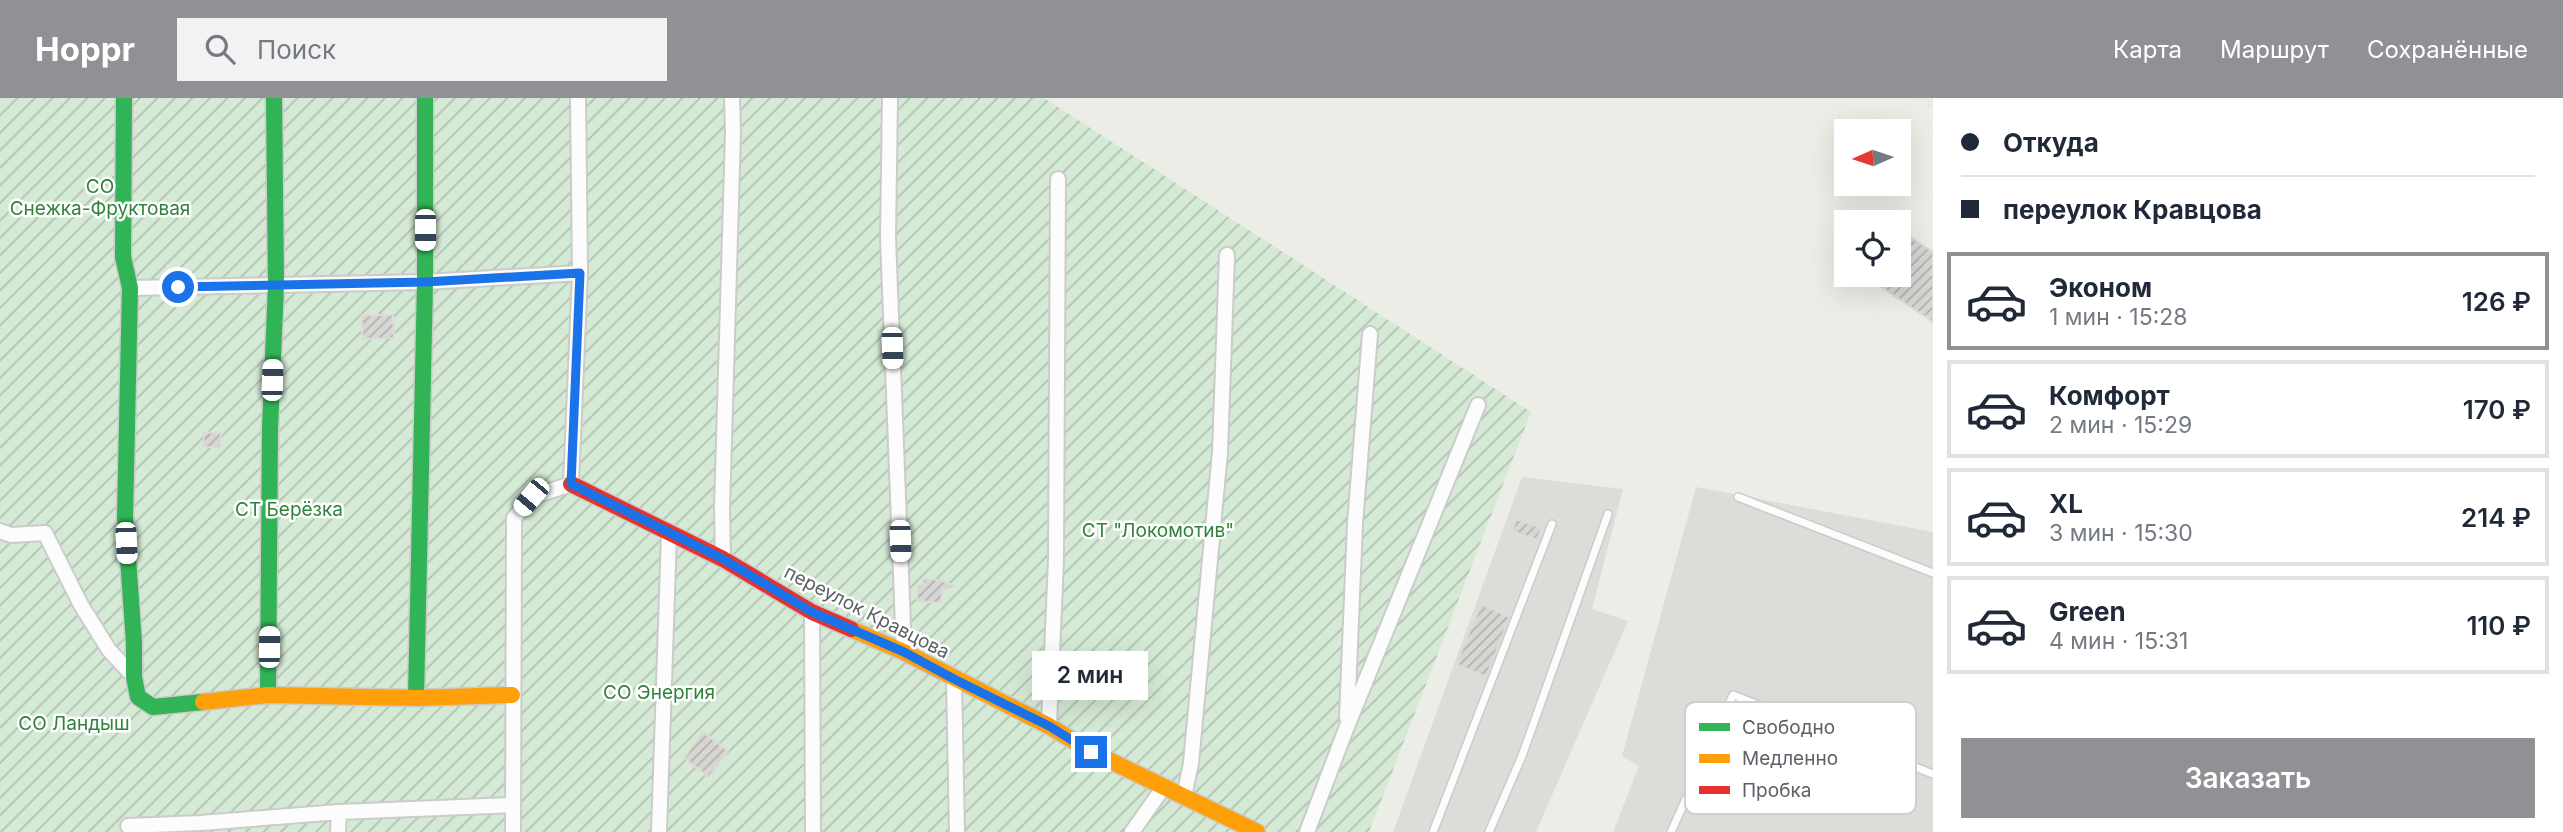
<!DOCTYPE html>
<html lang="ru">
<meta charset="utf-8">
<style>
body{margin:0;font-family:Inter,sans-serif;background:#f2f2f3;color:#1f2937;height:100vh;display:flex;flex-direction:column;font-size:26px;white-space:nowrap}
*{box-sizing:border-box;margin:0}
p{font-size:23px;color:#747a83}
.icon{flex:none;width:38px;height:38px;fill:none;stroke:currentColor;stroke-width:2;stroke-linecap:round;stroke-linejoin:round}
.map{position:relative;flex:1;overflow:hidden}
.side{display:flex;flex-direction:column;background:#fff;width:630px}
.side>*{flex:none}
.banner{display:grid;align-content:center;height:154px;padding:0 28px;background:#fff}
.needle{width:46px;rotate:267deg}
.fabs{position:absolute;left:1834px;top:21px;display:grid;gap:14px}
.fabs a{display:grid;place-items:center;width:77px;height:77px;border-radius:0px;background:#fff;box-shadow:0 7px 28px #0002;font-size:35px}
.end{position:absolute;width:32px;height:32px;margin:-16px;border:9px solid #1a73e8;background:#fff;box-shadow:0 0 0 4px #fff}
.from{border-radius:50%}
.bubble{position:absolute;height:49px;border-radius:0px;background:#fff;box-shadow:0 7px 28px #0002;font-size:23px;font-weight:600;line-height:49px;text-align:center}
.car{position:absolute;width:21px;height:42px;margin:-21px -10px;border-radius:9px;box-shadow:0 0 5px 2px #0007;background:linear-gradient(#fff 24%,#345 0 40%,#fff 0 76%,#345 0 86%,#fff 0)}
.banner b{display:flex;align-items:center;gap:24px;height:66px;font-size:26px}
.banner b+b{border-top:2px solid #e0e1e3}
.banner i{width:18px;height:18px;background:#1f2937}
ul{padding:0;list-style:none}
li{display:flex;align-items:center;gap:21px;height:98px;margin:0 14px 10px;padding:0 14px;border:4px solid #e0e1e3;border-radius:0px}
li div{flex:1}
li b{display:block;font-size:26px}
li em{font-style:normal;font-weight:600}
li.current{border-color:#8f9194}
li>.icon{width:63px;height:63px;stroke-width:1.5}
.cta{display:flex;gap:14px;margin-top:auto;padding:14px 28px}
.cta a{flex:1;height:80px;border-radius:0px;background:#8f9194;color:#fff;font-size:28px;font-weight:600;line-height:80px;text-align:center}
header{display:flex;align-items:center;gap:42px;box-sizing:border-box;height:98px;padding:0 35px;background:#8f9194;color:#fff}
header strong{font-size:33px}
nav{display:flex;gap:38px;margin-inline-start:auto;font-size:24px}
.search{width:490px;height:63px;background:#f2f2f3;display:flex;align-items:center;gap:18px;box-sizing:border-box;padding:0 24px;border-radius:0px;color:#747a83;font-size:26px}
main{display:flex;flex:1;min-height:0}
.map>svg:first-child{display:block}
.industrial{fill:#dddcd8}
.garden{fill:url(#garden-furrows)}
.building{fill:url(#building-hatch);stroke:#dcdcd7;stroke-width:2}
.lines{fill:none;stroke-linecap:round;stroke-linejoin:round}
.lane-casing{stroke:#cacbca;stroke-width:10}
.street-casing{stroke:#cacbca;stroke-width:18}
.fast-casing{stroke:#cacbca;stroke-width:19}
.slow-casing{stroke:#cacbca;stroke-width:19}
.jam-casing{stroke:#cacbca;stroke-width:19}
.lane{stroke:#fcfcfc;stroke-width:7}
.street{stroke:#fcfcfc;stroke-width:14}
.fast{stroke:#30b455;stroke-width:16}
.slow{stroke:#ff9f0a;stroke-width:16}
.jam{stroke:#e5322d;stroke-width:16}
.rail{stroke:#e4e4e3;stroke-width:4.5;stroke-dasharray:2 9;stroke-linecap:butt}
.route{stroke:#1a73e8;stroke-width:9}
.labels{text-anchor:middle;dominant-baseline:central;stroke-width:5;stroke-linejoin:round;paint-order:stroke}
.park-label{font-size:19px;fill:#30823c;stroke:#fff}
.street-label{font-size:19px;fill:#5d6066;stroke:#fff}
.key{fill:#fff;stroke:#cecfd1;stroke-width:2}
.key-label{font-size:19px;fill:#5d6066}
</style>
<header>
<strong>Hoppr</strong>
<div class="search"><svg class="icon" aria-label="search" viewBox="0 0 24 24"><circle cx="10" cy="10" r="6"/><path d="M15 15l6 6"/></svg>Поиск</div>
<nav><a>Карта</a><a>Маршрут</a><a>Сохранённые</a></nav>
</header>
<main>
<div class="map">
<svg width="1933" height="734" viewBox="0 0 1933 734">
<defs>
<pattern id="garden-furrows" width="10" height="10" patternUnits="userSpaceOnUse" patternTransform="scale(1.75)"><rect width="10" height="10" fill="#d5ead5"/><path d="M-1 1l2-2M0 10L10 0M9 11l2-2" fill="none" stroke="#b0c1b1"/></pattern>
<pattern id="building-hatch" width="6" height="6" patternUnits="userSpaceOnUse" patternTransform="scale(1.75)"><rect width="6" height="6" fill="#d7d6d3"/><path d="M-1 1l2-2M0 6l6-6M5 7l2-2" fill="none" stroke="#b2b1af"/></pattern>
</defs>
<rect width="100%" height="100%" fill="#edede8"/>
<!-- industrial -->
<path class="industrial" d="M 1522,379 L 1623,391 L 1592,511 L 1628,523 L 1536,734 L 1393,734 Z
M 1696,389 L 1933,434 L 1933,734 L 1613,734 L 1639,668 L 1622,658 Z"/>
<!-- garden -->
<path class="garden" d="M 0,0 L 1044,0 L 1531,314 L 1369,734 L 0,734 Z"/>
<!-- building -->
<path class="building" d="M 1899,131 L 1933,154 L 1933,224 L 1863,177 L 1899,177 Z
M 362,217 L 393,217 L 394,240 L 362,241 Z
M 204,334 L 221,335 L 220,349 L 203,349 Z
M 1516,421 L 1542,430 L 1537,442 L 1512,433 Z
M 923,481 L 940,482 L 954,488 L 942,493 L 941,505 L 917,503 L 918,487 L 923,487 Z
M 1481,506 L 1510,519 L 1486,579 L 1456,566 Z
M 703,634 L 728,653 L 709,679 L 684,660 Z"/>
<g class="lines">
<!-- lane casing -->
<g class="lane-casing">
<path id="lane" d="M 1738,399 L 1933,475
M 1433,734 L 1552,426
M 1489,734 L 1522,658 L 1608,416
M 1671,734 L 1733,597 L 1933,676"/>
</g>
<!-- street casing -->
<g class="street-casing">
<path id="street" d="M 890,0 L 888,140 L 904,554
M 130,190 L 425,184 L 580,175
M 0,433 L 11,437 L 45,435 L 81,507 L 109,552 L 134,579
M 723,461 L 722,410 L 733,35 L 732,0
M 812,514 L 813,734
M 954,581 L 957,734
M 1347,619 L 1355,426 L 1370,236
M 1049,628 L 1056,461 L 1058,81
M 1184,699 L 1191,665 L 1220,354 L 1227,157
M 128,728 L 201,725 L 339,714 L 513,707
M 338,734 L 339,714
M 513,734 L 514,420 L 532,399 L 571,386 L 580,175 L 578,0
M 659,734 L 669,436
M 1132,734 L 1163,690
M 1307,734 L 1346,631 L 1478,307"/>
</g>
<!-- fast casing -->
<g class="fast-casing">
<path id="fast" d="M 124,0 L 123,159 L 130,190 L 125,418 L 134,545 L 134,579 L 138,599 L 153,609 L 203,604
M 268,597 L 270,330 L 276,187 L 274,0
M 416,600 L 425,184 L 425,0"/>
</g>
<!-- slow casing -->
<g class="slow-casing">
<path id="slow" d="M 851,531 L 904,554 L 1049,628 L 1092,654 L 1257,734
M 203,604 L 268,597 L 416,600 L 512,597"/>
</g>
<!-- jam casing -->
<g class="jam-casing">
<path id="jam" d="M 571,386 L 723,461 L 812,514 L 851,531"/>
</g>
<!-- lane -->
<use href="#lane" class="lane"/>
<!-- street -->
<use href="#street" class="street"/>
<!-- fast -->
<use href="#fast" class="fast"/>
<!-- slow -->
<use href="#slow" class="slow"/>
<!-- jam -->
<use href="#jam" class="jam"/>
<!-- rail -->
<path class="rail" d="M 1920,0 L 1933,12"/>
</g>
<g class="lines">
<!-- route -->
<path class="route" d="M 178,189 L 425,184 L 580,175 L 571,386 L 723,461 L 812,514 L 904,554 L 954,581 L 1049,628 L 1091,654"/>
</g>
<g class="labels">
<!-- park labels -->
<g class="park-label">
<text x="100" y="88">СО<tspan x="100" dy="22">Снежка-Фруктовая</tspan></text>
<text x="289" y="411">СТ Берёзка</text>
<text x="1158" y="432">СТ "Локомотив"</text>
<text x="659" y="594">СО Энергия</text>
<text x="74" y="625">СО Ландыш</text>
</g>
<!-- street labels -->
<g class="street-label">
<text transform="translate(867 514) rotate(27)">переулок Кравцова</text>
</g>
</g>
<!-- legend -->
<rect x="1685" y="604" width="231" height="112" rx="10" class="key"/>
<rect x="1699" y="625" width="31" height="8" fill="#30b455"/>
<rect x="1699" y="656" width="31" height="9" fill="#ff9f0a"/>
<rect x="1699" y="688" width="31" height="8" fill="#e5322d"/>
<g class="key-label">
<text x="1742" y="636">Свободно</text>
<text x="1742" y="667">Медленно</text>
<text x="1742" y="699">Пробка</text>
</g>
</svg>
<div class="fabs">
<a><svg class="needle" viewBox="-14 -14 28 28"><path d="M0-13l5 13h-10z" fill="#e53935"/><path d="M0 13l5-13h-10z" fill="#747a83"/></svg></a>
<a><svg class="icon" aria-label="locate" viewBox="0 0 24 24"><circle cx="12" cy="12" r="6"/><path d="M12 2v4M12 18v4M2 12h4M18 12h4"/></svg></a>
</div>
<i class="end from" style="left:178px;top:189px"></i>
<i class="end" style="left:1091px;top:654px"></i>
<div class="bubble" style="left:1032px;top:553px;width:116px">2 мин</div>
<i class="car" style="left:425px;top:132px;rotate:180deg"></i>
<i class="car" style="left:892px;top:250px;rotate:178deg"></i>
<i class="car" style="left:272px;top:282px;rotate:2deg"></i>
<i class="car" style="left:531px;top:399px;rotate:220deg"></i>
<i class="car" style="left:900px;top:443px;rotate:178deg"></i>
<i class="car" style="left:126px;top:445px;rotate:177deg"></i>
<i class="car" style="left:269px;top:549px;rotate:1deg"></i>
</div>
<section class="side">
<div class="banner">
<b><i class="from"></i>Откуда</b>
<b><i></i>переулок Кравцова</b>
</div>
<ul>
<li class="current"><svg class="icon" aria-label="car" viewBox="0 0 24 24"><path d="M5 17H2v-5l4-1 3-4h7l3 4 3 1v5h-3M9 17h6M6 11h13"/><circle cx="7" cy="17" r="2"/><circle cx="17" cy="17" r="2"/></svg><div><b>Эконом</b><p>1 мин · 15:28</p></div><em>126 ₽</em></li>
<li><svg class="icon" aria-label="car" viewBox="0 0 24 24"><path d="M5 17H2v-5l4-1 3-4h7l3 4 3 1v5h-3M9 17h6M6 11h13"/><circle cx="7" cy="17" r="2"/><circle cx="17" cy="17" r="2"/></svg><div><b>Комфорт</b><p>2 мин · 15:29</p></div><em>170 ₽</em></li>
<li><svg class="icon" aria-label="car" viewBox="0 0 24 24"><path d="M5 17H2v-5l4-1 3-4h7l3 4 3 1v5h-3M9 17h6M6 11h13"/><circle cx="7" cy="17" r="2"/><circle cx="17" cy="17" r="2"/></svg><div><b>XL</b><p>3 мин · 15:30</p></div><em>214 ₽</em></li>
<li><svg class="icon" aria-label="car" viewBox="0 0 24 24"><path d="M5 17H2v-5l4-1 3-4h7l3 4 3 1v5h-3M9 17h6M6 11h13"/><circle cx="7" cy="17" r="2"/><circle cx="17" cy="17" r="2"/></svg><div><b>Green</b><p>4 мин · 15:31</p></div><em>110 ₽</em></li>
</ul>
<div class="cta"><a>Заказать</a></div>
</section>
</main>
